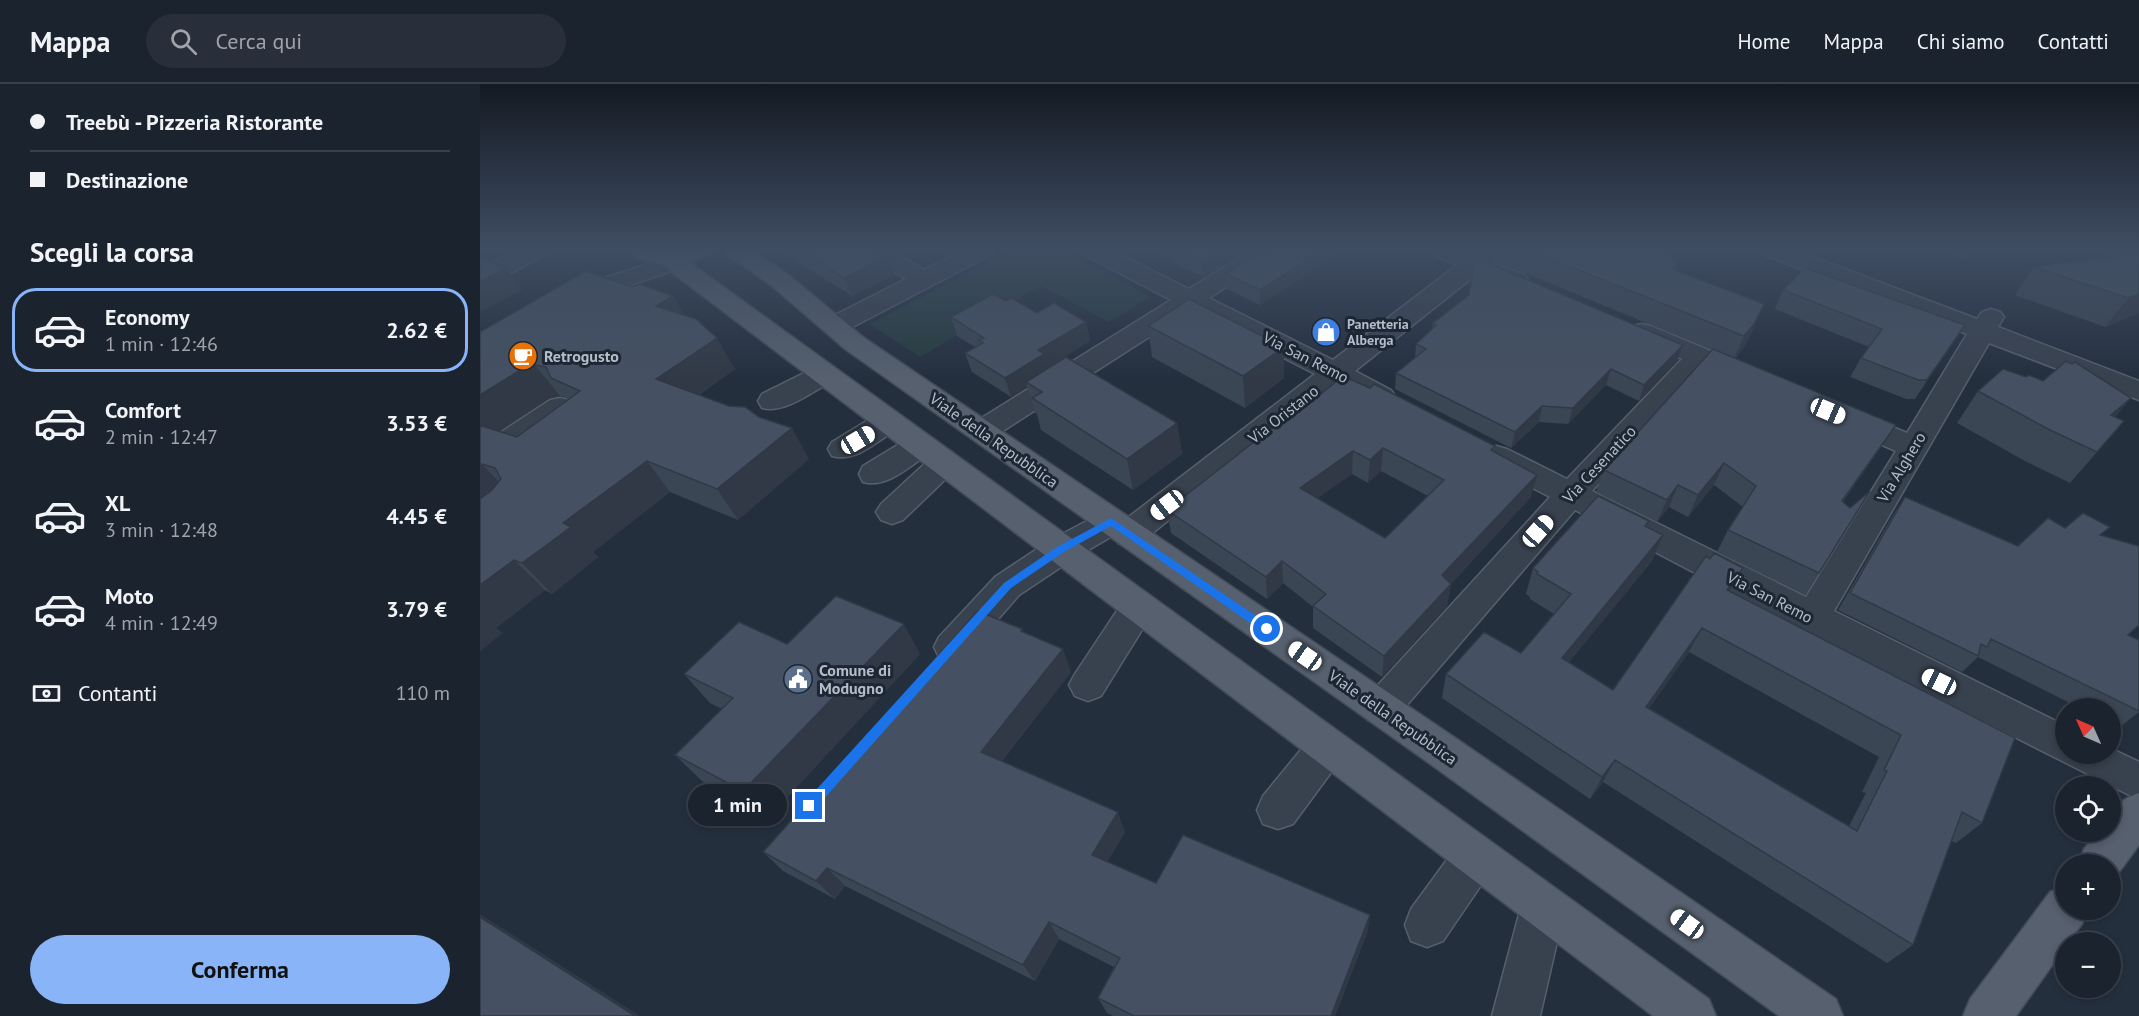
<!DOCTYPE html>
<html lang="it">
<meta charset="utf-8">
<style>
body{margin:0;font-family:"PT Sans",sans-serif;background:#282f3a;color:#f1f3f6;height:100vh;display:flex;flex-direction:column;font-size:22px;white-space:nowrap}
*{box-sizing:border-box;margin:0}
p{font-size:20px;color:#a0a4aa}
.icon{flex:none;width:33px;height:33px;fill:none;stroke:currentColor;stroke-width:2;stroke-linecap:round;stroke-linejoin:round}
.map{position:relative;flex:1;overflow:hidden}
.sheet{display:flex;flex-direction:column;background:#1b232e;width:480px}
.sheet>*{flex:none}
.banner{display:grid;align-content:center;height:132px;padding:0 30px;background:#1b232e}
.needle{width:39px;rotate:315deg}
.buttons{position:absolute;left:1575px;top:614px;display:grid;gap:12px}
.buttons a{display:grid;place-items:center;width:66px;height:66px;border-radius:50%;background:#1b232e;box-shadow:0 3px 9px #0003,0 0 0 2px #39404a;font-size:30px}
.end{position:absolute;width:27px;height:27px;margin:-14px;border:8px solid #1a73e8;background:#fff;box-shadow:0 0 0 3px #fff}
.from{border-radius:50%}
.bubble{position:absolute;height:42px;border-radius:21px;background:#1b232e;box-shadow:0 3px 9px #0003,0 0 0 2px #39404a;font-size:20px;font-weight:700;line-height:42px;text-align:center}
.car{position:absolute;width:18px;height:36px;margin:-18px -9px;border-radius:8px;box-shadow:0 0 4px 2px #0007;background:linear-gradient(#fff 24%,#345 0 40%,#fff 0 76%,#345 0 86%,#fff 0)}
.banner b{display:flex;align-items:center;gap:21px;height:57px;font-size:22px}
.banner b+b{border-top:2px solid #39404a}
.banner i{width:15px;height:15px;background:#f1f3f6}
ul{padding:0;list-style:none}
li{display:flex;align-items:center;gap:18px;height:84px;margin:0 12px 9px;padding:0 18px;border:3px solid transparent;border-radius:24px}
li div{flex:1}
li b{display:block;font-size:22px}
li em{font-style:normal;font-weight:700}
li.on{border-color:#8ab4f8}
li>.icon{width:54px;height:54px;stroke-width:1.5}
h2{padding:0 30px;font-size:27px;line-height:72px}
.pay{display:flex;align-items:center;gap:15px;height:66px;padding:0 30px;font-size:22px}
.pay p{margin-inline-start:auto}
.button{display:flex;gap:12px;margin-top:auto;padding:12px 30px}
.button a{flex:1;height:69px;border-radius:36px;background:#8ab4f8;color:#111;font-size:24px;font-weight:700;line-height:69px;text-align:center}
header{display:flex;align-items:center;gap:36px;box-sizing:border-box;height:84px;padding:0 30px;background:#1b232e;border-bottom:2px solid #39404a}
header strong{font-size:28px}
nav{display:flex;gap:33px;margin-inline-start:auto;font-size:21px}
.search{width:420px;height:54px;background:#282f3a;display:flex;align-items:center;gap:15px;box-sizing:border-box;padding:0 21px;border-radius:33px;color:#a0a4aa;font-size:22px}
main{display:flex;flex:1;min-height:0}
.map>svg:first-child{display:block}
.green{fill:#263c3f}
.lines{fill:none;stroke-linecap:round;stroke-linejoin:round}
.minor-casing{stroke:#565f6c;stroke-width:3}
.major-casing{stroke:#414a57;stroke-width:3}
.minor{fill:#38414e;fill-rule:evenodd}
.major{fill:#56606e;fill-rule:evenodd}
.wall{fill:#3b4654;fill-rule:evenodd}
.shaded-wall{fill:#303945}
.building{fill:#455162;stroke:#303945;stroke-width:1.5;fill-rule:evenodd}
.route{fill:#1a73e8}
.labels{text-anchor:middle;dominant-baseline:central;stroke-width:6;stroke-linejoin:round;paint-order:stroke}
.far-poi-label{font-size:14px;font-weight:bold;fill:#b4bcc9;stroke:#1d2633;text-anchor:start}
.poi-label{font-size:16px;font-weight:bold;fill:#b4bcc9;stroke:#1d2633;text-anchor:start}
.street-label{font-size:16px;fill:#b4bcc9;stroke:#1d2633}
</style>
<header>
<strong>Mappa</strong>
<div class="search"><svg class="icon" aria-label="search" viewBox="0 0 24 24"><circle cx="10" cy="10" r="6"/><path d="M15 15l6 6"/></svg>Cerca qui</div>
<nav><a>Home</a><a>Mappa</a><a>Chi siamo</a><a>Contatti</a></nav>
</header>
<main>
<section class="sheet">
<div class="banner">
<b><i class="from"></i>Treebù - Pizzeria Ristorante</b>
<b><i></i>Destinazione</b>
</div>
<h2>Scegli la corsa</h2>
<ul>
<li class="on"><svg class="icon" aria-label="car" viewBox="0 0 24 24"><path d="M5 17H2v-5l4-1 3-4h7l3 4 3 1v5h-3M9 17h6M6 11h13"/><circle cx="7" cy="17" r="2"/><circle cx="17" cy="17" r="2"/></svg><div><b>Economy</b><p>1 min · 12:46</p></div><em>2.62 €</em></li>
<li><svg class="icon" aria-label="car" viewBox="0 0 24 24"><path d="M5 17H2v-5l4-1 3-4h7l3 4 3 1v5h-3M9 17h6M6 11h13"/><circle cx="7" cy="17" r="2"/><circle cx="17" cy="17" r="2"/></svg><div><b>Comfort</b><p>2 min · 12:47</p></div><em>3.53 €</em></li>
<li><svg class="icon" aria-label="car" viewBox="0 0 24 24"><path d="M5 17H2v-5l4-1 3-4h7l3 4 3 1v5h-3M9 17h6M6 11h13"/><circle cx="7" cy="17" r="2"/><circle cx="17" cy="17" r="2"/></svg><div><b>XL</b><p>3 min · 12:48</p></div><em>4.45 €</em></li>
<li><svg class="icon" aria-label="car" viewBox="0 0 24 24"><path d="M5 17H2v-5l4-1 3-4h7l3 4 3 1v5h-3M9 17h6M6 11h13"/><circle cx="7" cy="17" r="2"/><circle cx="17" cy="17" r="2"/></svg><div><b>Moto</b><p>4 min · 12:49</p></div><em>3.79 €</em></li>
</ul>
<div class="pay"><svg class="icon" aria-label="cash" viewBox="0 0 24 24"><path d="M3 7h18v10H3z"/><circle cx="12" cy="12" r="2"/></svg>Contanti<p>110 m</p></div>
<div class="button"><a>Conferma</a></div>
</section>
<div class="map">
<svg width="1659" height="932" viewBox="0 0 1659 932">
<rect width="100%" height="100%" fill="#242f3e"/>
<!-- green -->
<path class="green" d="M 534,165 L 581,165 L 671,213 L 629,238 L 561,202 C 519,224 481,250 440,273 L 390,240 Z"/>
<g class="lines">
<!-- minor casing -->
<g class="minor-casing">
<path id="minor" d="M 39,165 L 69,165 L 65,170 C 47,179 24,198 3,193 L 0,188 L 3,183 Z
M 380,165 L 409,165 L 444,186 L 486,165 L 516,165 L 512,170 L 363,248 L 354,250 L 345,248 L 341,242 L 345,236 L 426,195 L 384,170 Z
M 599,165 L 629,165 L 709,205 L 773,165 L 801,165 L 797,170 L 729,214 L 853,276 L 977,181 L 952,170 L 948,165 L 981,165 L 992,170 L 998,165 L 1019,165 L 1021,168 L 1012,178 L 1045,191 L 1048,196 L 1045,201 L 1036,203 L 1027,201 L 998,189 L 875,287 L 911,306 L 915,312 L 911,318 C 892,324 874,310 857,301 L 660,459 L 649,462 L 638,459 L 634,451 L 593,475 L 539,511 L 485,573 L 472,578 L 459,573 L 454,563 L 459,553 L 515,493 L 569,457 L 620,430 L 631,426 L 642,430 L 646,435 L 835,290 L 711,226 L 512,354 L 502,357 L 492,354 L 487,347 L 492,340 L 691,216 L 603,170 Z
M 1278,165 L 1312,165 L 1497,235 L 1502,228 L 1511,225 L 1520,228 L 1524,233 L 1518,243 L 1659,297 L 1659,316 L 1509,259 L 1354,527 L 1586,642 L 1586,669 L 1630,669 L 1630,664 L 1659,678 L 1659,716 L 1320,544 L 1095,426 L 914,636 L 901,640 L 888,636 L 882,624 L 888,612 L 1070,413 L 1005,379 L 1001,372 L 1005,365 L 1016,362 L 1027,365 L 1087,395 L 1202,275 L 1153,254 L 1149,248 L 1153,242 L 1162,240 L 1171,242 L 1276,286 L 1280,292 L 1276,298 L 1266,301 L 1256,298 L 1224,284 L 1112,407 L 1326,513 L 1416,367 L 1356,341 L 1352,334 L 1356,327 L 1366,324 L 1427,349 L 1487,250 L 1282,170 Z
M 189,168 L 197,170 L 201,175 L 186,189 L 134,207 L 108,222 L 99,225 L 90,222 L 86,217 C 103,194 144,191 168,179 C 176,175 180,170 189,168 Z
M 344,281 L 354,284 L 358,290 L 354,296 C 333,307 305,330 282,324 L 278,317 L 282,310 L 334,284 Z
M 80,314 L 90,316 L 94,323 L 90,330 L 11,383 L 0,386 L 0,362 L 70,316 Z
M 408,327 L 418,330 L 423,337 L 418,344 C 399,356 376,379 352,372 L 348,365 L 352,358 L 398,330 Z
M 440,351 L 451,354 L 455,361 L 451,368 C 431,381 407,405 383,398 L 379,390 L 383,382 L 429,354 Z
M 464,368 L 475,372 L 479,379 L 475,386 L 423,436 L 412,440 L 401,436 L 396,428 L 401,420 L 453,372 Z
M 658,509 L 670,513 L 675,523 L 670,533 L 621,612 L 608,617 L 595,612 L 589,601 L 595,590 L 646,513 Z
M 847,646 L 861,651 L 867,663 L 861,675 L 813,740 L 798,745 L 783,740 L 777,726 L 783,712 L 833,651 Z
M 995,752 L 1010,758 L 1016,773 L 1010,788 L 963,857 L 947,863 L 931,857 L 925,841 L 931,825 L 980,758 Z
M 1063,801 L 1079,807 L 1085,823 L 1060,932 L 1012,932 L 1041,823 L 1047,807 Z"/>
</g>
<!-- major casing -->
<g class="major-casing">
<path id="major" d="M 148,165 L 190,167 L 234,165 L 230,170 L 209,178 L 1229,915 L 1236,932 L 1173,932 L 182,181 L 159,175 Z
M 242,165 L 270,165 L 310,192 L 383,253 L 974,653 L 1356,915 L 1363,932 L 1299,932 L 946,677 L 365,265 L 292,202 L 246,170 Z
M 1659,709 L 1659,761 L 1634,795 L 1630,796 L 1630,780 L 1598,780 L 1604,765 L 1618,747 L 1630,747 C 1630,725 1639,716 1659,709 Z
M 1586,802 L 1586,825 L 1608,825 L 1602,840 L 1588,858 L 1586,858 L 1586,862 L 1536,932 L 1483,932 L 1490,915 L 1570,808 Z"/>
</g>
<!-- minor -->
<use href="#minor" class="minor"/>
<!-- major -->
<use href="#major" class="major"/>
</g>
<!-- wall -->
<path class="wall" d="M 297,165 L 395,165 L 415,191 L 372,212 Z
M 666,165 L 769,165 L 724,193 Z
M 785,165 L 867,165 L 780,221 L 747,205 L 746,190 Z
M 1018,165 L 1195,165 L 1192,173 L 1199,176 L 1195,186 L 1274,243 L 1264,263 L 1255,275 L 1401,363 L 1363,418 L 1339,489 L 1325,511 L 1237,468 L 1248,446 L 1263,423 L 1234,401 L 1208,433 L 1189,423 L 1177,438 L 1116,408 L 1124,386 L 1232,266 L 1016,177 Z
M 1454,165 L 1498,165 L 1495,169 L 1491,169 L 1487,176 Z
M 1616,165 L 1659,165 L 1659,229 L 1625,243 L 1535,211 L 1554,183 L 1621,175 L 1623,172 Z
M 1303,206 L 1485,241 L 1435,315 L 1426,315 L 1370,293 L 1381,274 L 1389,263 L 1295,225 Z
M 526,217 L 557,229 L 606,238 L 610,257 L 568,283 L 568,284 L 697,339 L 702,370 L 653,406 L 561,346 L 557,330 L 555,329 L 547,303 L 531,313 L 492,288 L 485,269 L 495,263 L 477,252 L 471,233 Z
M 205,232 L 255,285 L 219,311 L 329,375 L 258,436 L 190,408 L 113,468 L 118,473 L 72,510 L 65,506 L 16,544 L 22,549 L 0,567 L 0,248 ZM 80,312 L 86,313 L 88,316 L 37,353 L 19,347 L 70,314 Z
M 953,239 L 1203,261 L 1197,277 L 1159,317 L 1126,301 L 1088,340 L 1059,338 L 1031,364 L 915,305 L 916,289 L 935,274 L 936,260 L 952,245 Z
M 668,242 L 804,263 L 804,294 L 765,324 L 672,273 Z
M 1546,293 L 1563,297 L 1651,314 L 1635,333 L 1617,368 L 1590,399 L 1545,377 L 1477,339 L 1498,307 Z
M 811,334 L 1015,362 L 1014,368 L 1051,413 L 971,500 L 967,522 L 902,593 L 833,544 L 833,523 L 803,499 L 787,515 L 691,449 L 687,426 ZM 901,387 L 948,412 L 905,454 L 837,414 L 872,390 L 888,399 Z
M 1425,413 L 1538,462 L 1585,444 L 1630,443 L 1621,451 L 1648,551 L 1659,556 L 1659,628 L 1640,643 L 1630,639 L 1630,624 L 1600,624 L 1498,573 L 1482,588 L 1358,526 L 1413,431 Z
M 1167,443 L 1183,451 L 1172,477 L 1089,578 L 1133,606 L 1230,475 L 1263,484 L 1250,508 L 1535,654 L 1502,739 L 1476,759 L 1471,757 L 1433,861 L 1407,879 L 1123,698 L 1110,715 L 962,614 L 966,590 L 1041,569 L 1074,530 L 1050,515 L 1050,513 L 1046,510 L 1053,484 ZM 1209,568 L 1399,673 L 1382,708 L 1386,709 L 1369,742 L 1169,624 Z
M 542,545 L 543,548 L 591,588 L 522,677 L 645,748 L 627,778 L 676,799 L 890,831 L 887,849 L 855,932 L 633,932 L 627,929 L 618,914 L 634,883 L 579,855 L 555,897 L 365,802 L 355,815 L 303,787 L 283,768 Z
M 307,560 L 440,570 L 289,733 L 223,698 L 195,671 L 242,625 L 230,619 L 204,590 Z"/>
<!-- shaded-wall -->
<path class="shaded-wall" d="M 744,165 L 769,165 L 724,193 L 722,178 Z
M 844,165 L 867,165 L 780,221 L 780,206 Z
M 1194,165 L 1195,165 L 1188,185 L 1187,171 Z
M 408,172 L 415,191 L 372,212 L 364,194 Z
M 1199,176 L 1191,199 L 1192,185 Z
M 26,184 L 42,206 L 0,228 L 0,197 Z
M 1659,210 L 1659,229 L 1625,243 L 1648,214 Z
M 193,212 L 212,243 L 176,222 Z
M 1284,220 L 1264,263 L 1254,275 L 1264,252 Z
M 606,238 L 610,257 L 568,283 L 570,289 L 546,298 L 547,303 L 531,313 L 525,294 L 558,266 Z
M 1485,241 L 1473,260 L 1435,315 L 1447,296 Z
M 237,254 L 255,285 L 197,326 L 176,295 Z
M 1203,261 L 1197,277 L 1159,317 L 1164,301 Z
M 804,263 L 804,294 L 765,324 L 763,292 Z
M 55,281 L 80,312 L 70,314 L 0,359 L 0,311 L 45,283 Z
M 1131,285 L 1126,301 L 1088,340 L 1093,324 Z
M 1651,314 L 1624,345 L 1605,363 L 1631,331 Z
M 1062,322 L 1059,338 L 1031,364 L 1035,348 Z
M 697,339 L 702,370 L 653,406 L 647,375 Z
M 1416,341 L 1401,363 L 1348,439 L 1362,417 Z
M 312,344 L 329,375 L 258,436 L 237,405 Z
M 903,364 L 901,387 L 888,399 L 890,376 Z
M 873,367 L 872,390 L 820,427 L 820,404 Z
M 167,377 L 190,408 L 113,468 L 118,473 L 72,510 L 42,479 L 83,439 Z
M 1244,379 L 1234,401 L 1208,433 L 1218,411 Z
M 2,380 L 31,411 L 0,428 L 0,381 Z
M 1057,391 L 1051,413 L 959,513 L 962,491 Z
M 1198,401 L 1189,423 L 1177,438 L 1187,416 Z
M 1183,451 L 1172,477 L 1073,598 L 1082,574 Z
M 34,476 L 65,506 L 16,544 L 22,549 L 0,567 L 0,501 Z
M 802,477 L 803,499 L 787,515 L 786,493 Z
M 1263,484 L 1249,509 L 1247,506 Z
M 971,500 L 967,522 L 902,593 L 904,572 Z
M 424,540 L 440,570 L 289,733 L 263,707 Z
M 1222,544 L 1209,568 L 1154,646 L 1166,623 Z
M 583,565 L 591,588 L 512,689 L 501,668 Z
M 1135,676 L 1123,698 L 1110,715 L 1122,693 Z
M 638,728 L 645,748 L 620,790 L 612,771 Z
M 347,784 L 365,802 L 355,815 L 336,797 Z
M 0,830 L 160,932 L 155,932 L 0,833 Z
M 890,831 L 887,849 L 855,932 L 851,932 Z
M 569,838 L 579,855 L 555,897 L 543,881 Z"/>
<!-- building -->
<path class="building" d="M 318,165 L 395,165 L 408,172 L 364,194 Z
M 694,165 L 744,165 L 722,178 Z
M 785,165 L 844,165 L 780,206 L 746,190 Z
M 1046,165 L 1194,165 L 1187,171 L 1199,176 L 1192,185 L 1284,220 L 1274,240 L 1264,252 Z
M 1653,165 L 1659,165 L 1659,210 L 1648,214 L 1554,183 L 1658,170 Z
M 0,174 L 26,184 L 0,197 Z
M 1000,176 L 1203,261 L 1164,301 L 1131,285 L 1093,324 L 1062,322 L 1035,348 L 916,289 L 946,265 L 936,260 L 956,241 L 953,239 L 989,211 L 994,180 Z
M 1325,184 L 1485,241 L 1447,296 L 1438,296 L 1381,274 L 1402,245 L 1303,206 Z
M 106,187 L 153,203 L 159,200 L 193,212 L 176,222 L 216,235 L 237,254 L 176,295 L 249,322 L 265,323 L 279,333 L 312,344 L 237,405 L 167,377 L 83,439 L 91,443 L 42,479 L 34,476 L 0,501 L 0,415 L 11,407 L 21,395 L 15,384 L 2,380 L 0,381 L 0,343 L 2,342 L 37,353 L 100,307 L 71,294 L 66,283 L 55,281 L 45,283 L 0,311 L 0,248 Z
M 513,210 L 526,217 L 531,214 L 557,229 L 574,219 L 606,238 L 558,266 L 564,270 L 525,294 L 485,269 L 503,259 L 499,256 L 504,254 L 471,233 Z
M 709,215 L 804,263 L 763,292 L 668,242 Z
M 1233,265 L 1416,341 L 1362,417 L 1370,424 L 1390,407 L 1339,489 L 1248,446 L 1276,402 L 1244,379 L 1218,411 L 1198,401 L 1187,416 L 1124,386 Z
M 586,273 L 697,339 L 647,375 L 552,314 L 562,308 L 546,298 Z
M 1586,277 L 1592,280 L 1595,278 L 1651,314 L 1631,331 L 1644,337 L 1617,368 L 1570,346 L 1498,307 L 1523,285 L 1546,293 L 1549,291 L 1563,297 Z
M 863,292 L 890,304 L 894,300 L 1015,362 L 1011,366 L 1057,391 L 962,491 L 971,500 L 904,572 L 833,522 L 846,510 L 802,477 L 786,493 L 687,426 L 807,332 L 811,334 ZM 903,364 L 964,396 L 905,454 L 820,404 L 873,367 L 890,376 Z
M 1118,412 L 1169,437 L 1165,442 L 1183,451 L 1082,574 L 1133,606 L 1226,472 L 1230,475 L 1234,469 L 1263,484 L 1247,506 L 1535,654 L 1502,739 L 1482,728 L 1433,861 L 1135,676 L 1122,693 L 966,590 L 1004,548 L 1041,569 L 1091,510 L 1057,490 L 1058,488 L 1053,484 ZM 1222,544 L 1421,651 L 1404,686 L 1407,687 L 1377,747 L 1166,623 Z
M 1425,413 L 1538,462 L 1568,434 L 1585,444 L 1603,429 L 1630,443 L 1620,451 L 1659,462 L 1659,541 L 1648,551 L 1659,556 L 1659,627 L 1511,555 L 1507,563 L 1501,560 L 1498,572 L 1370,509 Z
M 356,512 L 424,540 L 263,707 L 195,671 L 253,614 L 204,590 L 259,538 L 307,560 Z
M 498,527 L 542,545 L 541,547 L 583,565 L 501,668 L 638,728 L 612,771 L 676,799 L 703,751 L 890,831 L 851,932 L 654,932 L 618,914 L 640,874 L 569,838 L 543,881 L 347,784 L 336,797 L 283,768 Z
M 0,833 L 155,932 L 0,932 Z"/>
<!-- sky -->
<linearGradient id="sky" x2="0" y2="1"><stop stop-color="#141a22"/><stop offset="0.56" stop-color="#3f4d63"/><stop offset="1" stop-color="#3f4d63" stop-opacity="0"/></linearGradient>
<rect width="1659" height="295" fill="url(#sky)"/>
<!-- route -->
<path class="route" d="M 631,434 L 791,542 L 791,548 L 783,548 L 631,442 L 584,468 L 531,504 L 334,726 L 325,726 L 325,718 L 524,499 L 577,463 Z"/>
<!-- icons -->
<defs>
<g id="shop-disc" transform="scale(1.5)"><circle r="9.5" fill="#3f7fe0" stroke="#1d2633"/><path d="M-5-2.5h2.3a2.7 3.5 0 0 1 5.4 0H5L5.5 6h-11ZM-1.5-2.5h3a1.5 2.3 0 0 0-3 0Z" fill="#fff"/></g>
<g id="cafe-disc" transform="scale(1.5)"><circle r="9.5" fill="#e8710a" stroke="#1d2633"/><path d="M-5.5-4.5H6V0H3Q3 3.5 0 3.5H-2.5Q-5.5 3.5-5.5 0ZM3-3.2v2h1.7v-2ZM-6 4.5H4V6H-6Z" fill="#fff"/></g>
<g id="civic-disc" transform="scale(1.5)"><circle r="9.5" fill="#5c6f8a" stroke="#1d2633"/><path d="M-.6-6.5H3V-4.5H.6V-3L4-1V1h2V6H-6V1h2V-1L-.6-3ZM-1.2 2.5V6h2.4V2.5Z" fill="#fff"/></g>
</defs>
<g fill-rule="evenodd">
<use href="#shop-disc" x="846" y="248"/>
<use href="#cafe-disc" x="43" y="272"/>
<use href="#civic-disc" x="318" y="595"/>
</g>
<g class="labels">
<!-- far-poi labels -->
<g class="far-poi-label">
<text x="867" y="240">Panetteria<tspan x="867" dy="16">Alberga</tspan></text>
</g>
<!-- poi labels -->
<g class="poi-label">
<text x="64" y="272">Retrogusto</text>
<text x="339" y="586">Comune di<tspan x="339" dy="18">Modugno</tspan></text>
</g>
<!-- street labels -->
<g class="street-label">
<text transform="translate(826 273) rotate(27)">Via San Remo</text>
<text transform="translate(803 330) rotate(-38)">Via Oristano</text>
<text transform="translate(514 356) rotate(35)">Viale della Repubblica</text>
<text transform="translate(1119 380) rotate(-47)">Via Cesenatico</text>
<text transform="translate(1421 383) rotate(-59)">Via Alghero</text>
<text transform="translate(1290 513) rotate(27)">Via San Remo</text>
<text transform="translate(913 633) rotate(35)">Viale della Repubblica</text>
</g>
</g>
</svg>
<div class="buttons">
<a><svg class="needle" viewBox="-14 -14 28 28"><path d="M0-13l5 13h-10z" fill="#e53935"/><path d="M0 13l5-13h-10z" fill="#a0a4aa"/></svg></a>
<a><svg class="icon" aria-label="locate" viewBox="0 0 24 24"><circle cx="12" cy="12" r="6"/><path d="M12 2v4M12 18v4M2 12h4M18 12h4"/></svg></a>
<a>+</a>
<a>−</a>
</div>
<i class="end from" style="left:787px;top:545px"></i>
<i class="end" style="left:329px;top:722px"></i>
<div class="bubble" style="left:208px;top:700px;width:99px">1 min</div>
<i class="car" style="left:1348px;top:327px;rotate:113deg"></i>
<i class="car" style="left:378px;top:356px;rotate:59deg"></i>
<i class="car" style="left:687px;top:421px;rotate:232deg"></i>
<i class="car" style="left:1058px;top:447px;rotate:42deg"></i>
<i class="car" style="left:825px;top:572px;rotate:305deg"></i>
<i class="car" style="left:1459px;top:598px;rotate:296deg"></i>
<i class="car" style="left:1207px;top:840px;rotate:306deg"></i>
</div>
</main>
